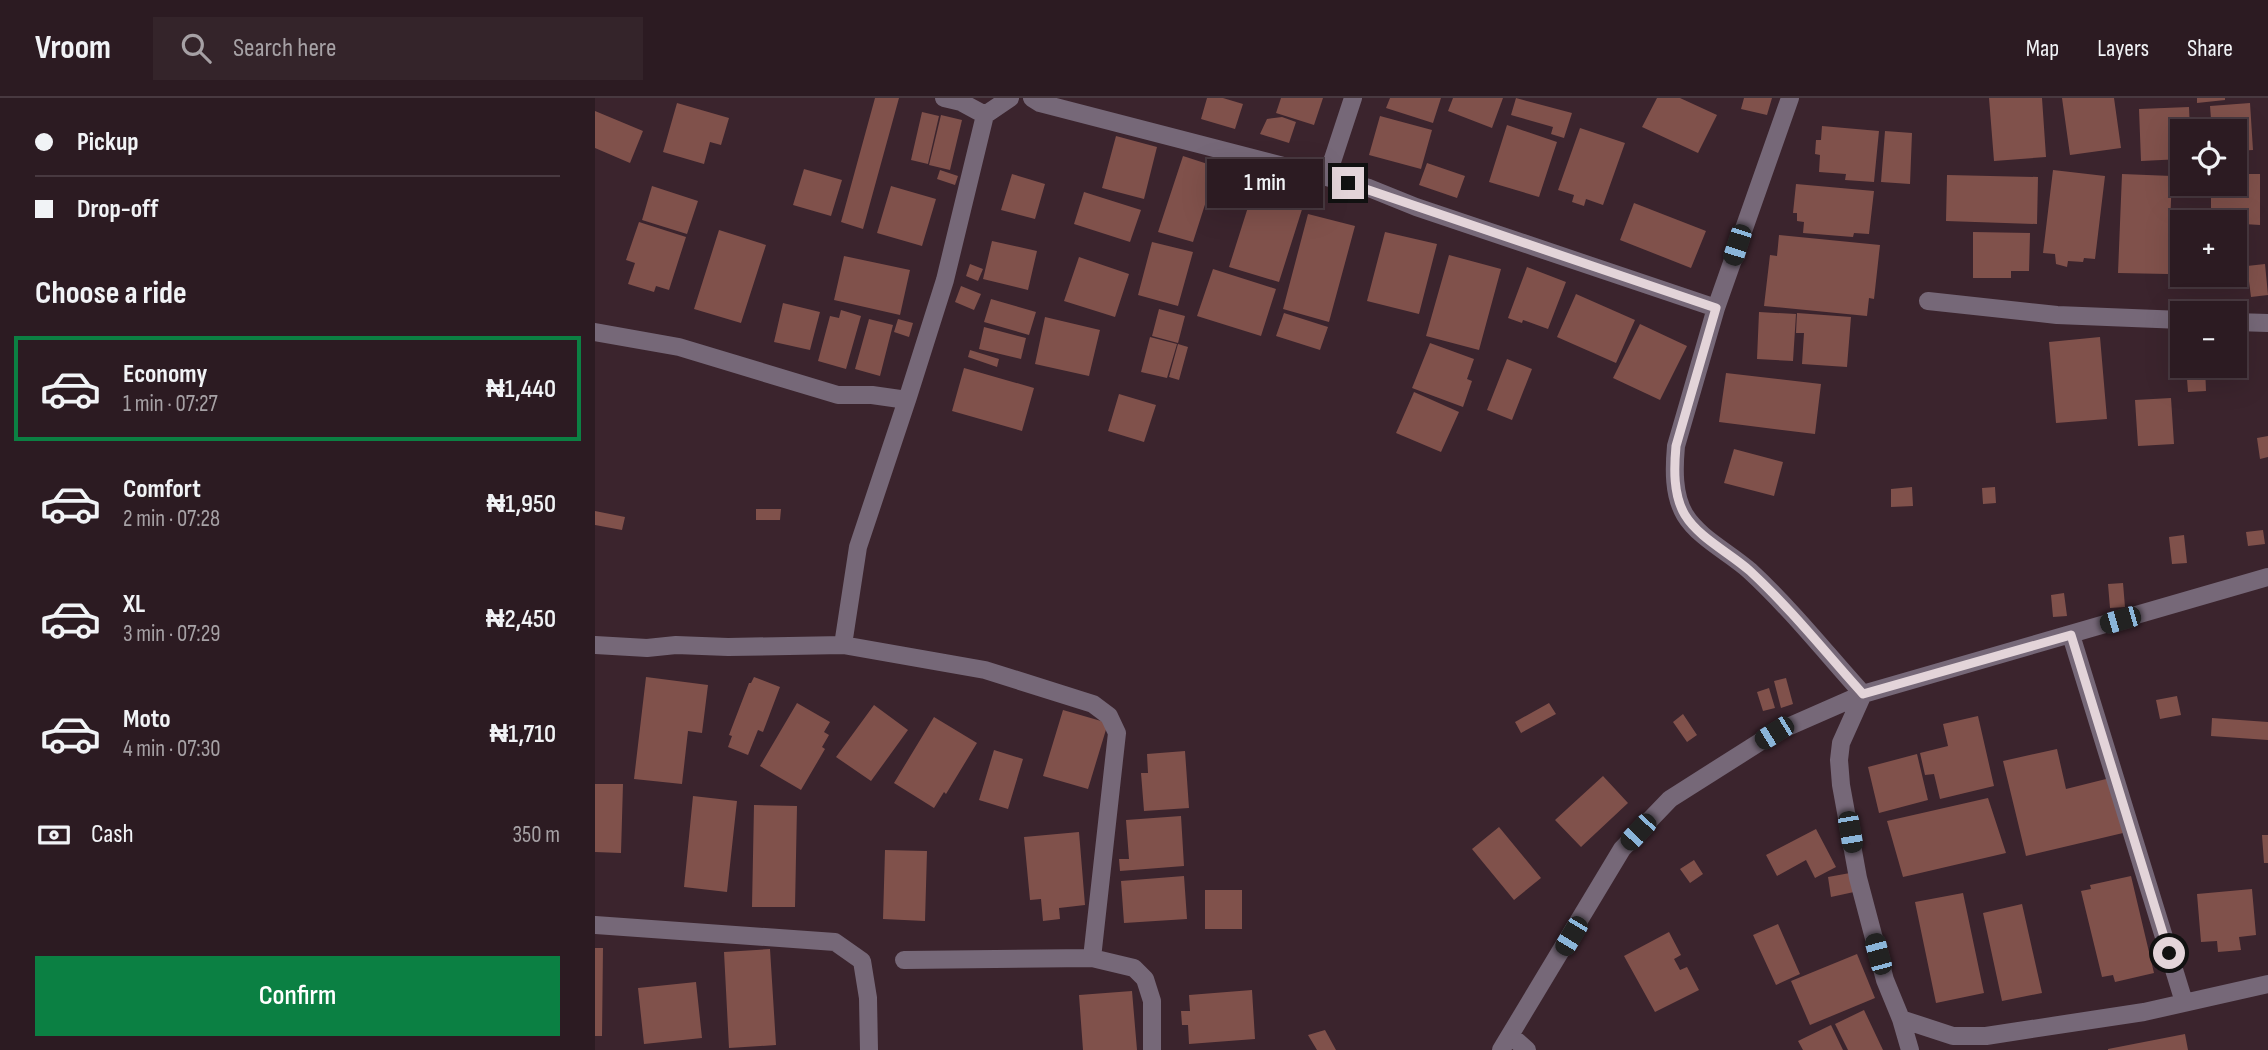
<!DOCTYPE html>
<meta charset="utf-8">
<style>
body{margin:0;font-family:"Sofia Sans Condensed",sans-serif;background:#34242a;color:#f1f3f6;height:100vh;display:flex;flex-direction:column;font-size:26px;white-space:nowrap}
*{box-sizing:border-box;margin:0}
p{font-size:23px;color:#a6a1a5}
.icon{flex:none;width:38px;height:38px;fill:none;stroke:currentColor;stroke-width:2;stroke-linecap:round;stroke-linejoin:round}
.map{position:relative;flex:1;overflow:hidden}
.panel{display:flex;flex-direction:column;background:#2c1b22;width:595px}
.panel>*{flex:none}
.guide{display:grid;align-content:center;height:154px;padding:0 35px;background:#2c1b22}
.buttons{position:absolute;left:1575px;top:21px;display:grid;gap:14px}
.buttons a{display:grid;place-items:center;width:77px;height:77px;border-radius:0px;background:#2c1b22;box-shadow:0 7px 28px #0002,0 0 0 2px #483940;font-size:35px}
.end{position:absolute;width:32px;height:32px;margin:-16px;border:9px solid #e3d4d9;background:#111;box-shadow:0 0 0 4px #111}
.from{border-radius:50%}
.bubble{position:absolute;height:49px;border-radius:0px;background:#2c1b22;box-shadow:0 7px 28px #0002,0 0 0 2px #483940;font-size:23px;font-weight:600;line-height:49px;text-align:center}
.car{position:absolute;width:21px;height:42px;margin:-21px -10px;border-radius:9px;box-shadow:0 0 5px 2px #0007;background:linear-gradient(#222 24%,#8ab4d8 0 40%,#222 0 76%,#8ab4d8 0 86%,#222 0)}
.guide b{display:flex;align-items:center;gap:24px;height:66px;font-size:26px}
.guide b+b{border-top:2px solid #483940}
.guide i{width:18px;height:18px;background:#f1f3f6}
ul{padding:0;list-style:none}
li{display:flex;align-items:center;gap:21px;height:105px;margin:0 14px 10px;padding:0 21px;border:4px solid transparent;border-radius:0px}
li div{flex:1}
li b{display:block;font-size:26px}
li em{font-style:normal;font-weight:600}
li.current{border-color:#0b8043}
li>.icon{width:63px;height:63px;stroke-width:1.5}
h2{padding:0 35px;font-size:32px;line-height:84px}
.pay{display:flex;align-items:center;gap:18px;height:77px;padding:0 35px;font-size:26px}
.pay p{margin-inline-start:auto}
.button{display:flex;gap:14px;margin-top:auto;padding:14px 35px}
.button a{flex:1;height:80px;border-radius:0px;background:#0b8043;color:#fff;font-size:28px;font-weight:600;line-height:80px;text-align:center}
header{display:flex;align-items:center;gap:42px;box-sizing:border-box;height:98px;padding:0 35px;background:#2c1b22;border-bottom:2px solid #483940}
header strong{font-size:33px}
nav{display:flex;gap:38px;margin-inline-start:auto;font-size:24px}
.search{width:490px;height:63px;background:#34242a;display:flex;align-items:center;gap:18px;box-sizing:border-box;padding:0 24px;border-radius:0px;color:#a6a1a5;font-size:26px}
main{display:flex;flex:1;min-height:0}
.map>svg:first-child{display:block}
.building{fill:#80514b}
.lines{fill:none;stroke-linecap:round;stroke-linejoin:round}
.minor{stroke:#766878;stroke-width:18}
.route{stroke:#e3d4d9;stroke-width:9}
</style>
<header>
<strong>Vroom</strong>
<div class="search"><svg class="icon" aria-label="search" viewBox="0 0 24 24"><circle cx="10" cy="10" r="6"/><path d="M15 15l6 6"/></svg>Search here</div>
<nav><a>Map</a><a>Layers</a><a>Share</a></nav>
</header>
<main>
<section class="panel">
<div class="guide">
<b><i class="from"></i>Pickup</b>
<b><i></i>Drop-off</b>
</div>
<h2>Choose a ride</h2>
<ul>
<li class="current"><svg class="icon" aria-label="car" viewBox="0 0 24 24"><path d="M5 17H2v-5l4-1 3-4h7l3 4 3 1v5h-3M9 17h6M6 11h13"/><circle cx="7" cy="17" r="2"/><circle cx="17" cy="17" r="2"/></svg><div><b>Economy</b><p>1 min · 07:27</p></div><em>₦1,440</em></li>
<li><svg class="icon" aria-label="car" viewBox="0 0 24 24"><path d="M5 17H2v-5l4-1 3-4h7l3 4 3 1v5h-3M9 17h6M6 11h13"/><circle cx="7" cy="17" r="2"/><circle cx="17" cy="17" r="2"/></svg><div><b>Comfort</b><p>2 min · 07:28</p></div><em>₦1,950</em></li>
<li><svg class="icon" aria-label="car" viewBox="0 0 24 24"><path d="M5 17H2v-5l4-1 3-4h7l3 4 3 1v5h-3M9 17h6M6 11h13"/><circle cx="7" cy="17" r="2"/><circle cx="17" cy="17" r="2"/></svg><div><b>XL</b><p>3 min · 07:29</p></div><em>₦2,450</em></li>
<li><svg class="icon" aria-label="car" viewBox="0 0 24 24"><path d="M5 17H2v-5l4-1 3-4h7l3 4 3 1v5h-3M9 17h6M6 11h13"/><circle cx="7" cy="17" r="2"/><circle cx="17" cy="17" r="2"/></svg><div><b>Moto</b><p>4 min · 07:30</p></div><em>₦1,710</em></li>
</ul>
<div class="pay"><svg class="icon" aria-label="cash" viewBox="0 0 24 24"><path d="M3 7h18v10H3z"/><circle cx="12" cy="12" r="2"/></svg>Cash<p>350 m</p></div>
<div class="button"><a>Confirm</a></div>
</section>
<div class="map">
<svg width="1673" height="952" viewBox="0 0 1673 952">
<rect width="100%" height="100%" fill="#3b242d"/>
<!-- building -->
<path class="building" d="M 280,0 L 304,0 L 268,131 L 246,124 Z
M 612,0 L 628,0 L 648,6 L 640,31 L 606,21 Z
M 686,0 L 728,0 L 719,27 L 681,15 Z
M 795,0 L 846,0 L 838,25 L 791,10 Z
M 858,0 L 908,0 L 897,30 L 853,13 Z
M 921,0 L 977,15 L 969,40 L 956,36 L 958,29 L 916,17 Z
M 1062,0 L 1085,0 L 1122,17 L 1103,55 L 1047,29 Z
M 1149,0 L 1177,0 L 1172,17 L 1146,11 Z
M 1394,0 L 1447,0 L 1451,59 L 1399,63 Z
M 1467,0 L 1519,0 L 1526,50 L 1475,57 Z
M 1602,0 L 1630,0 L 1630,2 L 1602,5 Z
M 82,5 L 134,20 L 126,47 L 115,44 L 109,66 L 68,54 Z
M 1655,5 L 1658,52 L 1640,53 L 1640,33 L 1605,33 L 1604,22 L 1616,21 L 1615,8 Z
M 1594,9 L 1595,33 L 1587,33 L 1587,61 L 1546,63 L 1544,11 Z
M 0,13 L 48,33 L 35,65 L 0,50 Z
M 327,14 L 344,18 L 333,66 L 316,62 Z
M 346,17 L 367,22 L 355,72 L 334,67 Z
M 785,18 L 837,32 L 826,71 L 774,57 Z
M 687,19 L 701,24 L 694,45 L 665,36 L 672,21 Z
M 912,27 L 962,44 L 944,99 L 894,84 Z
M 1227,28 L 1284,33 L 1279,84 L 1250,82 L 1251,76 L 1224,74 L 1225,57 L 1220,56 L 1221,42 L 1226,42 Z
M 985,30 L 1030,45 L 1008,107 L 991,101 L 989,108 L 977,104 L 979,97 L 963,92 Z
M 1290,33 L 1317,35 L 1315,86 L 1286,84 Z
M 521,38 L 562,49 L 549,101 L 507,90 Z
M 588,58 L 622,69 L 598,144 L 563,134 Z
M 832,65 L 870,78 L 862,100 L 824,87 Z
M 209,71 L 247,82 L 236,118 L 198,107 Z
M 345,72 L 363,78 L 360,87 L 342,81 Z
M 1458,72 L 1510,78 L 1500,161 L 1489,160 L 1488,164 L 1473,163 L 1472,169 L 1461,166 L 1460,156 L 1448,155 Z
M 417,76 L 450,86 L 440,121 L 406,112 Z
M 1527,76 L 1577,78 L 1573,176 L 1523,175 Z
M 1640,76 L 1665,76 L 1665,127 L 1616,124 L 1616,86 L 1640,86 Z
M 1352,77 L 1443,79 L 1442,126 L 1351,123 Z
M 1201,86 L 1279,93 L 1274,136 L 1259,135 L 1258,139 L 1208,135 L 1209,124 L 1202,123 L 1202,115 L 1198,115 Z
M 660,87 L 710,102 L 684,184 L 634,169 Z
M 57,88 L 103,103 L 92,136 L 47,122 Z
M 296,88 L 341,101 L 327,148 L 282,135 Z
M 489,94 L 546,112 L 535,144 L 479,126 Z
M 1039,105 L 1111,133 L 1096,170 L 1025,142 Z
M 713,116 L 760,128 L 734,224 L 688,211 Z
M 44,124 L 91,139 L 74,192 L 61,188 L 59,194 L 33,186 L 40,165 L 31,162 Z
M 124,132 L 171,147 L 146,225 L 99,211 Z
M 790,134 L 842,146 L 824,216 L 772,203 Z
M 1378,134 L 1435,135 L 1434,173 L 1416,173 L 1416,180 L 1378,180 Z
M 1184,137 L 1285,147 L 1279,201 L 1274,200 L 1272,218 L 1169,208 L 1175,157 L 1182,158 Z
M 397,143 L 442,153 L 433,192 L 388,181 Z
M 557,144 L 598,154 L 583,208 L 543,197 Z
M 854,157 L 906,171 L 884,252 L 831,238 Z
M 249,158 L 315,172 L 305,217 L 239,202 Z
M 484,159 L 534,176 L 520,219 L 469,203 Z
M 375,166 L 388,171 L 383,183 L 371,178 Z
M 1670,166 L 1673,197 L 1656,199 L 1652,168 Z
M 932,169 L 971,184 L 953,231 L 928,222 L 927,225 L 913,220 Z
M 618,171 L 681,191 L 666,238 L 602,218 Z
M 366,188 L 386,196 L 379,212 L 360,204 Z
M 981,196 L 1040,222 L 1021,265 L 962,239 Z
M 396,201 L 441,214 L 434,237 L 389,224 Z
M 188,205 L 225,214 L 215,252 L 179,244 Z
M 564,211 L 590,218 L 583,245 L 557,238 Z
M 246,212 L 266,218 L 251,271 L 223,263 L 235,218 L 244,220 Z
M 1164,214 L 1201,216 L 1198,263 L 1162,261 Z
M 689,215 L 733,229 L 725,252 L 681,238 Z
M 1202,215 L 1256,219 L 1252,269 L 1207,266 L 1209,235 L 1201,235 Z
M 450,219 L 505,232 L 494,278 L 440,266 Z
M 274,221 L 298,227 L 285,278 L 260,271 Z
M 303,221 L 318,225 L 314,239 L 299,234 Z
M 1045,226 L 1092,248 L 1065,302 L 1018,280 Z
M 389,229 L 431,240 L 426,261 L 384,251 Z
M 555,239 L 582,246 L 572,280 L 546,274 Z
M 1505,239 L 1512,321 L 1461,325 L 1454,244 Z
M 835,245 L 879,261 L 872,281 L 877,283 L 868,309 L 817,290 Z
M 583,246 L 593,249 L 584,282 L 574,279 Z
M 375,252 L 404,261 L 402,269 L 373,259 Z
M 912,261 L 937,271 L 917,322 L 892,312 Z
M 1591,268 L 1610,268 L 1611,293 L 1593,294 Z
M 369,270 L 439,290 L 427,333 L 357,313 Z
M 1131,275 L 1226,286 L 1220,336 L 1124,324 Z
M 819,294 L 864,314 L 846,354 L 801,335 Z
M 524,296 L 561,307 L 549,344 L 513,333 Z
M 1576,300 L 1579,346 L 1543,348 L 1540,302 Z
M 1673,338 L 1673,359 L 1665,361 L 1662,340 Z
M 1139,351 L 1188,364 L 1179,398 L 1129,385 Z
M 1317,389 L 1318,408 L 1296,409 L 1296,391 Z
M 1400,389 L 1401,405 L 1388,406 L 1387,390 Z
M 161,411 L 186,411 L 185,422 L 161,422 Z
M 0,413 L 30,419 L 27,432 L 0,427 Z
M 1668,432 L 1670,446 L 1653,448 L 1651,434 Z
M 1589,437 L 1592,465 L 1577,466 L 1574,439 Z
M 1528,485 L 1530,509 L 1515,510 L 1513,486 Z
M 1469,495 L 1472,518 L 1458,519 L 1456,497 Z
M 51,579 L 113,587 L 107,635 L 93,633 L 87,686 L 39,681 Z
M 159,579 L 185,589 L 168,634 L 163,632 L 153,657 L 133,649 L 137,638 L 134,637 L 154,585 L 156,585 Z
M 1191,580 L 1198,606 L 1186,610 L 1179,583 Z
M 1174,590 L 1180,610 L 1168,613 L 1162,594 Z
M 1582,598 L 1586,617 L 1565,621 L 1561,602 Z
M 202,605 L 235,624 L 229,634 L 234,637 L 227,649 L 230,651 L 206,692 L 165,668 Z
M 954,605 L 961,616 L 926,635 L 920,624 Z
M 279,607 L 313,632 L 276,683 L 241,659 Z
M 468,612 L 513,625 L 493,691 L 448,678 Z
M 1088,616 L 1102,637 L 1092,644 L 1078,624 Z
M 1383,618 L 1399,688 L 1345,701 L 1339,676 L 1330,677 L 1325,655 L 1353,648 L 1348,626 Z
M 339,619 L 382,645 L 351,696 L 349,694 L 339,710 L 299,685 Z
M 1617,620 L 1673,624 L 1673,642 L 1616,638 Z
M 1462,651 L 1471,691 L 1515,680 L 1528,735 L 1431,758 L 1408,663 Z
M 399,652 L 428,661 L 413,711 L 384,702 Z
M 590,653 L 594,710 L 549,713 L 546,675 L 553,675 L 552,656 Z
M 1322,656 L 1333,702 L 1284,715 L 1273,669 Z
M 1008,678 L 1033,705 L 986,749 L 960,722 Z
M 0,686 L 28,686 L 26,755 L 0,754 Z
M 98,698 L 142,703 L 132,794 L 89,789 Z
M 1393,700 L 1411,755 L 1308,779 L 1292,723 Z
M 159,707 L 202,708 L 200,809 L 157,809 Z
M 586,718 L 589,768 L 525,773 L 524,761 L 534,761 L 531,722 Z
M 904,729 L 946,780 L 919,802 L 877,751 Z
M 1221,731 L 1241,769 L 1220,780 L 1211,762 L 1182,778 L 1171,757 Z
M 484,734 L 490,807 L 464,810 L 465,821 L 448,823 L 446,801 L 435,802 L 429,739 Z
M 1667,737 L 1673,737 L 1673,765 L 1669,765 Z
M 290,752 L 332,753 L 330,823 L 288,821 Z
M 1099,762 L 1108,776 L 1095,785 L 1085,771 Z
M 1255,775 L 1259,794 L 1236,799 L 1233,779 Z
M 589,778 L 592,821 L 529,825 L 526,783 Z
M 1536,778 L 1559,875 L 1520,884 L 1518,877 L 1507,879 L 1486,793 L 1496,791 L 1495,787 Z
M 1657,791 L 1661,837 L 1644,839 L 1646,852 L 1623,854 L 1622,843 L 1606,844 L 1602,796 Z
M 610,792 L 647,792 L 647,831 L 610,831 Z
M 1368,795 L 1389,895 L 1341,905 L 1320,804 Z
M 1427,806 L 1447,895 L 1407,903 L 1388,815 Z
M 1183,826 L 1205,876 L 1181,887 L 1158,837 Z
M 1074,834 L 1086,857 L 1079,861 L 1085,872 L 1092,869 L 1104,892 L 1060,914 L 1029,858 Z
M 0,850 L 8,850 L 7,938 L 0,938 Z
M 175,851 L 181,947 L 134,950 L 129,854 Z
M 1262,856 L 1280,900 L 1215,927 L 1196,883 Z
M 101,884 L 107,940 L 49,946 L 43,890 Z
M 657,892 L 660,941 L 594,946 L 593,927 L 587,927 L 586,913 L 595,913 L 594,897 Z
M 537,893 L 542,952 L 488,952 L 484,897 Z
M 1269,912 L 1288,952 L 1253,952 L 1240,926 Z
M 1236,927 L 1248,952 L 1208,952 L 1203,943 Z
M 730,932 L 741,952 L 722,952 L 713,937 Z
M 1590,936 L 1593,952 L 1513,952 L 1513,951 Z"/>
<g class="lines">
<!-- minor -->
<path class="minor" d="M 349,0 L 366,4 L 390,17
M 437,0 L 445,5 L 774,90 L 821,109 L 1121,210 L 1081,348 C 1079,370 1078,397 1090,417 C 1104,440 1135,455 1155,473 C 1196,511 1231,555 1268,596 L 1246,645 L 1244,662 L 1246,687 L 1263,780 L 1290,882 L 1306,921 L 1315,952
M 732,79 L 758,0
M 1333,203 L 1462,217 L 1587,222
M 1121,210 L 1195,0
M 1640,224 L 1673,225
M 0,234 L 84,249 L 243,297 L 277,297 L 312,302 L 350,182 L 390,17 L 415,0
M 1476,537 L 1589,904
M 0,547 L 52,550 L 81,547 L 133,549 L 248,547 L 390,572 L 498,606 L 514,618 L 522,635 L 497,860
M 248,547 L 263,449 L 312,302
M 0,827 L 240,844 L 267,863 L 273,900 L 274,952
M 309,862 L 497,860 L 539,870 L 550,881 L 557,903 L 557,952
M 1306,921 L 1358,938 L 1391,938 L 1549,914 L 1673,886
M 915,937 L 932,952
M 906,952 L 1027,751 L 1075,701 L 1179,635 L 1268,596 L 1673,479"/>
</g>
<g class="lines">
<!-- route -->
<path class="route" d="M 753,85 L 1121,210 L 1081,348 C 1079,370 1078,397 1090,417 C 1104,440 1135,455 1155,473 C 1196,511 1231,555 1268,596 L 1476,537 L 1574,855"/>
</g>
</svg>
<div class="buttons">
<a><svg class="icon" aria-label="locate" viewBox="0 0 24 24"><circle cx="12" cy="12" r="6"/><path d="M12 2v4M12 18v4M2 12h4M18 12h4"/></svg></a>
<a>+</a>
<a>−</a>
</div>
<i class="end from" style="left:1574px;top:855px"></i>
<i class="end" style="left:753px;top:85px"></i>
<div class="bubble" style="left:612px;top:61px;width:116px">1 min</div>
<i class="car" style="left:1142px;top:147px;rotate:198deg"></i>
<i class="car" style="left:1525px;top:522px;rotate:254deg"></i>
<i class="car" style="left:1179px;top:635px;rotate:238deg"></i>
<i class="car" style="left:1043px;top:734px;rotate:223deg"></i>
<i class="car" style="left:1255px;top:734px;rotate:170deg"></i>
<i class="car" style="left:976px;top:838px;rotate:211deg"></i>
<i class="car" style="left:1283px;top:856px;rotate:345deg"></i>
</div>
</main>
